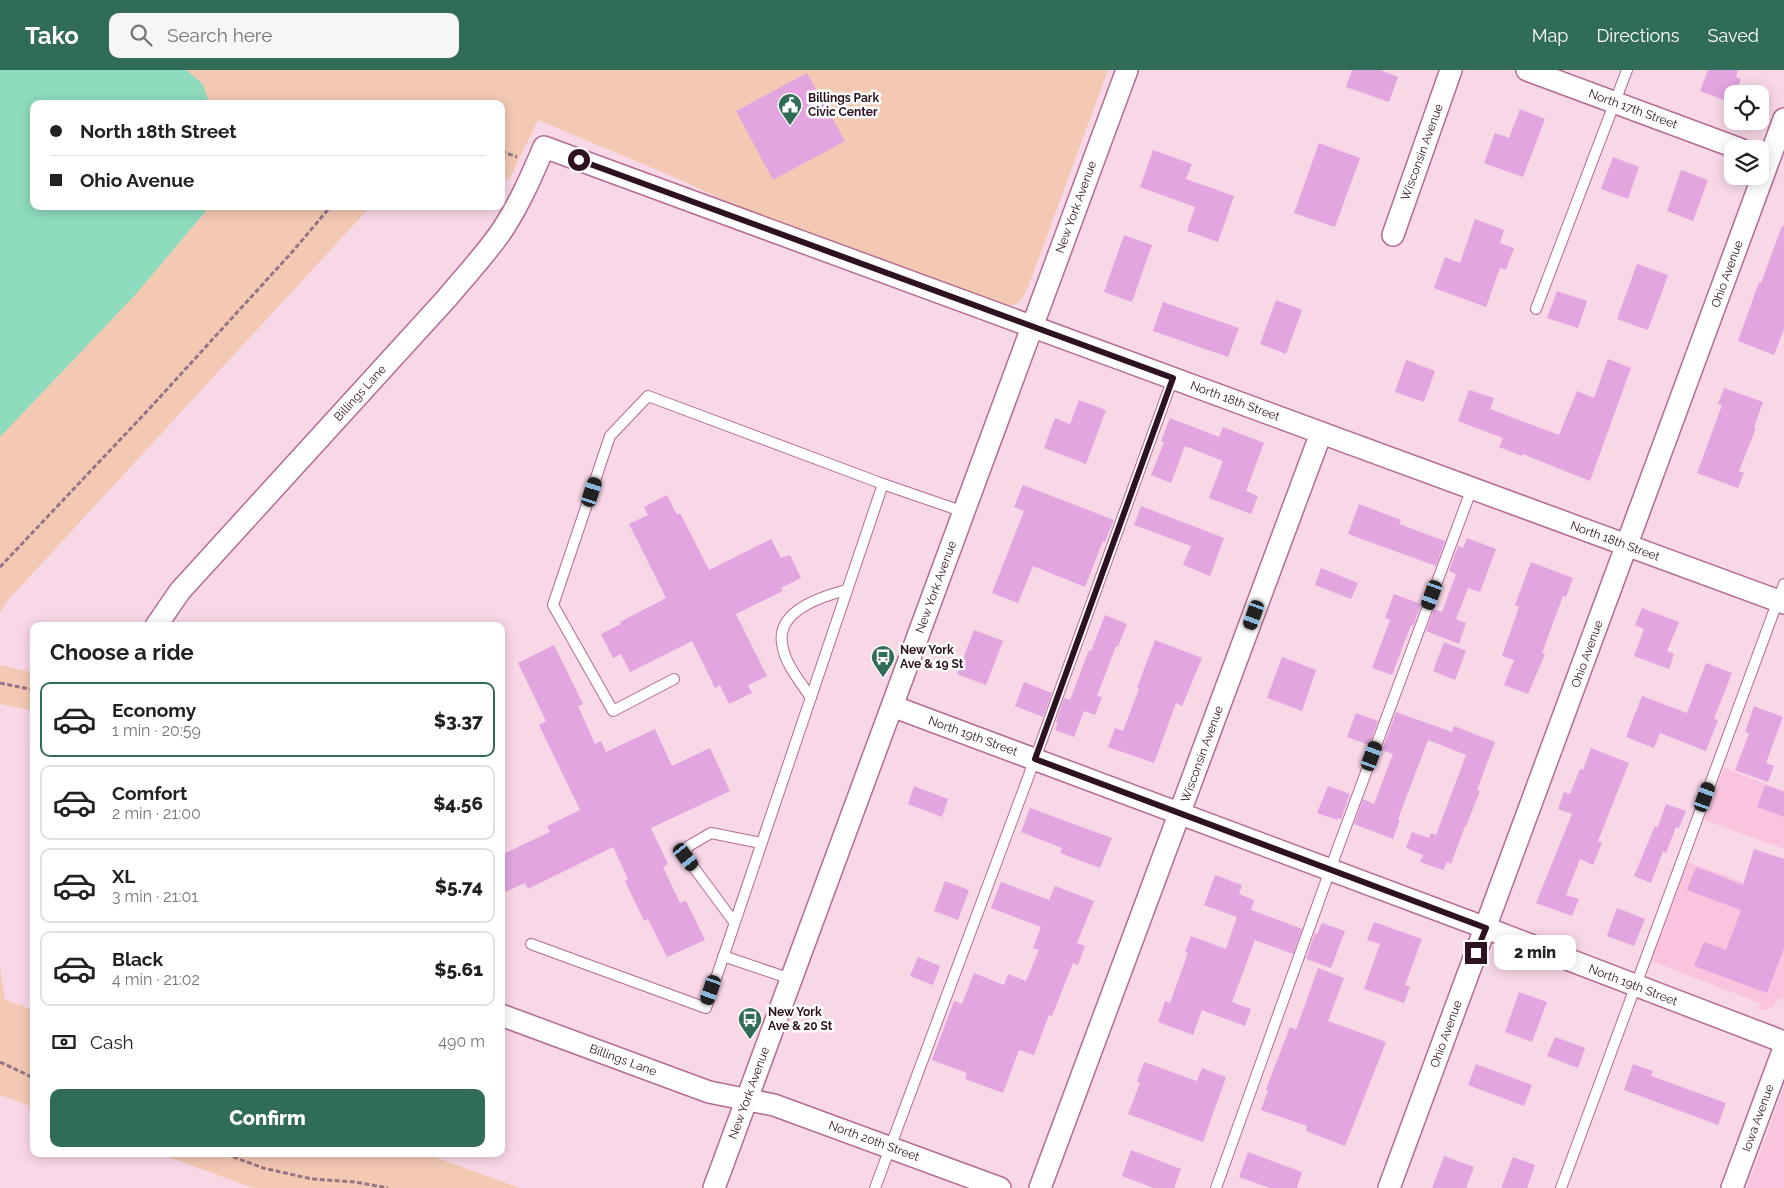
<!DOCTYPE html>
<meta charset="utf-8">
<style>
body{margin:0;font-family:Raleway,sans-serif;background:#f6f6f6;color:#222;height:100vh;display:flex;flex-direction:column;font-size:19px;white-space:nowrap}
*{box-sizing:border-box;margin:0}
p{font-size:16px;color:#767676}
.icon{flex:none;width:28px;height:28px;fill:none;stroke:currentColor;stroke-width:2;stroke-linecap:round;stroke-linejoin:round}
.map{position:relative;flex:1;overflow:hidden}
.side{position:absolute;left:30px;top:552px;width:475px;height:535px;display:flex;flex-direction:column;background:#fff;border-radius:10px;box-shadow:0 2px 12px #0003}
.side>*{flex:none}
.guide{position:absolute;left:30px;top:30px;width:475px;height:110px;border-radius:10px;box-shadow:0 2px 12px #0003;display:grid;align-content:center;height:110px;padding:0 20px;background:#fff}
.tools{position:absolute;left:1724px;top:15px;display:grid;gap:10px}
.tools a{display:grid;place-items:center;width:45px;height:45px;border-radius:10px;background:#fff;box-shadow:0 2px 12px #0003;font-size:25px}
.end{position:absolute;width:22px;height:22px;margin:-11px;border:6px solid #2f1222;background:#fff;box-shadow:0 0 0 2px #fff}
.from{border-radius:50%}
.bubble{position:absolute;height:35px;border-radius:10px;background:#fff;box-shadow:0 2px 12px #0003;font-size:16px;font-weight:800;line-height:35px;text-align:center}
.car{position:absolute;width:15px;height:30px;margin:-15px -8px;border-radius:6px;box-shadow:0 0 4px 1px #0007;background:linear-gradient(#222 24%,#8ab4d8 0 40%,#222 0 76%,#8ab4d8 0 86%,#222 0)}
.guide b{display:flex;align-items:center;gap:18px;height:48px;font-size:19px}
.guide b+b{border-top:1px solid #e0e0e0}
.guide i{width:12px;height:12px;background:#222}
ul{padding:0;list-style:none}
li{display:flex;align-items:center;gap:15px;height:75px;margin:0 10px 8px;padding:0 10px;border:2px solid #e0e0e0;border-radius:10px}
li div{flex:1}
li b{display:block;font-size:19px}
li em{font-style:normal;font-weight:800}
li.current{border-color:#306c56}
li>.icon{width:45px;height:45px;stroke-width:1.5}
h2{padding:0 20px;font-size:22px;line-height:60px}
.pay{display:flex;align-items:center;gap:12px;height:55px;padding:0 20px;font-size:19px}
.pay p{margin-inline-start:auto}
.primary-button{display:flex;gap:10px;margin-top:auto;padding:10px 20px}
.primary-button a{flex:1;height:58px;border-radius:10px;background:#306c56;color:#fff;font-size:20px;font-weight:800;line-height:58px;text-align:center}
header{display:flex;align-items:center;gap:30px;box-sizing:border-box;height:70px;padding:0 25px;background:#306c56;color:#fff}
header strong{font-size:24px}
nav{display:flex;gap:28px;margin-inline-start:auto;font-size:18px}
.search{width:350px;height:45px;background:#f6f6f6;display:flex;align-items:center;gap:12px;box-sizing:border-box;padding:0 18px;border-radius:10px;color:#767676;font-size:19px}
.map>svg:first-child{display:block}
.built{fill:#fac4df}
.green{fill:#f3c9b4}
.water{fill:#8edbbd}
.building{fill:#e2a5e0}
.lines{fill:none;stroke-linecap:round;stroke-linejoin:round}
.lane-casing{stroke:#b56b92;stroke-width:12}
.street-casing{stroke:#b56b92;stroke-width:24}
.path{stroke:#947585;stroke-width:3;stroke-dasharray:5 2.5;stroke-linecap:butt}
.lane{stroke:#fff;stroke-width:10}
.street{stroke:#fff;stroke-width:21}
.route{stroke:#2f1222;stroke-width:6}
.labels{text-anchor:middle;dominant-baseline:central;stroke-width:5;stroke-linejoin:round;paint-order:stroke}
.poi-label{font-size:12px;font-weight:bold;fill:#2f1222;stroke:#fff;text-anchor:start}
.street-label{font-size:12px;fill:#2f1222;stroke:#fff}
</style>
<header>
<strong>Tako</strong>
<div class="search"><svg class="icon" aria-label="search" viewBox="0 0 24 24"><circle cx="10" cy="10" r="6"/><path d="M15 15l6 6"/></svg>Search here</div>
<nav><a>Map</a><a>Directions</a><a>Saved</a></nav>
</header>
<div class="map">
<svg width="1784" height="1118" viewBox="0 0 1784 1118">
<rect width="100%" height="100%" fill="#f8d7e7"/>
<!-- built -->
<path class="built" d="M 1724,698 L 1784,721 L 1784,779 L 1704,750 Z
M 1688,792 L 1784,827 L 1784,929 L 1780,928 L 1772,938 L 1765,940 L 1758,940 L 1760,933 L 1651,891 Z
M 1784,1017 L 1784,1118 L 1747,1118 Z"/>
<!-- green -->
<path class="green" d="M 0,0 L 1108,0 L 1027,220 C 1021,231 1017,237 1002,235 L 852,181 L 725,131 L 681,110 L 538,50 L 509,110 L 501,108 L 501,34 L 34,34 L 34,136 L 371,136 L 8,530 L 0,542 Z
M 0,595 L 34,603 L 34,641 L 0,634 Z
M 0,897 L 5,930 L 34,940 L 34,1037 L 0,1025 Z
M 160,1084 L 426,1084 L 520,1118 L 253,1118 Z"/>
<!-- water -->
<path class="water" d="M 0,0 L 186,0 L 202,13 L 210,34 L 34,34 L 34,136 L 206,136 L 205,142 L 135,225 L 0,367 Z"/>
<!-- building -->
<path class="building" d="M 1352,0 L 1380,0 L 1398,7 L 1389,32 L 1346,17 Z
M 1708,0 L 1738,0 L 1736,7 L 1741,9 L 1735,24 L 1732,24 L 1732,33 L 1700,21 Z
M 807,3 L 845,71 L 773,110 L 736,41 Z
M 1520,39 L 1545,49 L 1523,107 L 1484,93 L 1495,63 L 1509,68 Z
M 1319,73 L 1360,88 L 1335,157 L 1294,143 Z
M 1153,80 L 1192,94 L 1186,109 L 1234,126 L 1218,172 L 1187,161 L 1195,137 L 1140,117 Z
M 1613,87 L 1639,97 L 1628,129 L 1601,119 Z
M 1681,100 L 1708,110 L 1693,151 L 1667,141 Z
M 1475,149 L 1504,160 L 1500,173 L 1514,178 L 1506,200 L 1500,198 L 1486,237 L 1434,218 L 1445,187 L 1460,193 Z
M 1782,156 L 1784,156 L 1784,259 L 1774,285 L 1738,271 L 1759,212 L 1761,213 Z
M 1124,165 L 1152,175 L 1132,232 L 1104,222 Z
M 1637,194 L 1668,205 L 1648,260 L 1617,249 Z
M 1557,221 L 1587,231 L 1578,258 L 1547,248 Z
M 1276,230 L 1302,240 L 1286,284 L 1260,274 Z
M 1163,232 L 1239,258 L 1228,287 L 1153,261 Z
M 1608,289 L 1631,298 L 1590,411 L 1523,384 L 1522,386 L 1499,377 L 1503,368 L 1458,351 L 1469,320 L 1494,328 L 1490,339 L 1559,365 L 1577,321 L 1594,328 Z
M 1406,290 L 1435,301 L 1424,332 L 1395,322 Z
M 1724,318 L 1763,332 L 1754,357 L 1756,358 L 1739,401 L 1744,403 L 1738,418 L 1697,403 L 1722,335 L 1718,334 Z
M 1079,330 L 1106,340 L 1086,394 L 1044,378 L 1055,348 L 1070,354 Z
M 1170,348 L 1219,367 L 1223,357 L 1264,373 L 1246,421 L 1258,426 L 1251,444 L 1209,428 L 1223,391 L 1185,376 L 1171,413 L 1151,405 L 1164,372 L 1161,371 Z
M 1023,415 L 1114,450 L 1105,472 L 1103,471 L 1085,517 L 1033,496 L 1018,533 L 992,523 L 1024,441 L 1014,437 Z
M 667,425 L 677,445 L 680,443 L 709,500 L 771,469 L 781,488 L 790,485 L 801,508 L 781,518 L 783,521 L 736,544 L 767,606 L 748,615 L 752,623 L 729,634 L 720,615 L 715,618 L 692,571 L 630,602 L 621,584 L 613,588 L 601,564 L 621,554 L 620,552 L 666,528 L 629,454 L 648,445 L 644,437 Z
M 1359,434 L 1401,450 L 1399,454 L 1445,471 L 1436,496 L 1348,464 Z
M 1141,436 L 1224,468 L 1210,506 L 1183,495 L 1191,476 L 1134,455 Z
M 1467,468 L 1496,479 L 1480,522 L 1468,518 L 1456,549 L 1466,553 L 1459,574 L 1426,561 L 1434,539 L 1442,542 L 1456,504 L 1449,501 L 1458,476 L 1463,478 Z
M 1531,492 L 1573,508 L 1566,527 L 1563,526 L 1542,583 L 1545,584 L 1528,624 L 1504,615 L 1514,590 L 1502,586 L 1519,537 L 1515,535 Z
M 1321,498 L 1358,513 L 1351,529 L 1315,515 Z
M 1394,524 L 1421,534 L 1413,556 L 1411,555 L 1392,605 L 1372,598 L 1390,550 L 1385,548 Z
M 1642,538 L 1679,552 L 1667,581 L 1674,584 L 1669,599 L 1634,586 L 1644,559 L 1635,555 Z
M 1105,545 L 1127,554 L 1118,577 L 1116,576 L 1097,626 L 1102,627 L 1095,645 L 1084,641 L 1074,667 L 1055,660 L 1058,652 L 1056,652 L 1064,628 L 1070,630 L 1089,580 L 1091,581 Z
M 974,560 L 1003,571 L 986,615 L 957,604 Z
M 1155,570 L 1202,588 L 1182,636 L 1176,633 L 1154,693 L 1108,677 L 1115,658 L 1123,661 L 1139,619 L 1137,618 Z
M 1444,572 L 1466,581 L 1455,610 L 1433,601 Z
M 554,575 L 583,634 L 578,636 L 595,674 L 601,671 L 606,682 L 655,659 L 672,696 L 710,678 L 730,721 L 651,758 L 668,794 L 663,797 L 680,833 L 686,831 L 705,870 L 667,887 L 648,849 L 644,851 L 625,811 L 628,809 L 613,777 L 528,819 L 525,813 L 501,824 L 501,785 L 550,762 L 547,756 L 580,740 L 539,655 L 546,651 L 518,593 Z
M 1282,587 L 1316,600 L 1302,641 L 1267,628 Z
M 1706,593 L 1732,603 L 1714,649 L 1718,650 L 1706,681 L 1660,663 L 1654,678 L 1626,667 L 1642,626 L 1687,643 Z
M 1024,612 L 1052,623 L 1043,647 L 1015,636 Z
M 1754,636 L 1783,647 L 1766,693 L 1774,696 L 1768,712 L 1735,700 L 1749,664 L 1745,662 Z
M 1396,642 L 1452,662 L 1454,656 L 1495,672 L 1477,720 L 1480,721 L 1466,756 L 1465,756 L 1451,794 L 1447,792 L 1443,800 L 1420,792 L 1423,785 L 1406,778 L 1412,762 L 1429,768 L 1431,763 L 1436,765 L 1466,685 L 1428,670 L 1398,749 L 1400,750 L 1393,769 L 1354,754 L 1363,729 L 1374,734 L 1393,684 L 1382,680 Z
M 1356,643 L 1378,651 L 1369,675 L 1347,667 Z
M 1591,678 L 1629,693 L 1598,771 L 1602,773 L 1593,795 L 1580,789 L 1566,825 L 1579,829 L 1572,846 L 1536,833 L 1572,744 L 1558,739 L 1564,722 L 1570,724 L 1580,699 L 1583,700 Z
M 1765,715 L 1784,722 L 1784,747 L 1757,737 Z
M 914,716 L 948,729 L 942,747 L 908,734 Z
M 1328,716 L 1350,724 L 1341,749 L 1338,748 L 1337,750 L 1317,743 Z
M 1666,734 L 1686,741 L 1679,758 L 1676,757 L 1666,783 L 1663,781 L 1651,813 L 1634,806 L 1655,756 L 1658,757 Z
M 1030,738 L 1112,768 L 1100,798 L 1060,783 L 1062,778 L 1021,762 Z
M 1754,779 L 1784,789 L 1784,878 L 1767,923 L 1694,896 L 1704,872 L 1726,880 L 1741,840 L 1687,820 L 1696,797 L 1743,815 Z
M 1215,805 L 1242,815 L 1239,824 L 1254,830 L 1251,840 L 1302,859 L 1293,884 L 1255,870 L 1232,932 L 1251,939 L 1245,956 L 1202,940 L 1193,965 L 1158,952 L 1165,931 L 1170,933 L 1188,883 L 1185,882 L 1191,866 L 1226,879 L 1237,847 L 1204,835 Z
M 945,811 L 969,820 L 958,850 L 934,841 Z
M 1001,812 L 1049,830 L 1055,816 L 1094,831 L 1077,873 L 1085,876 L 1078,895 L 1073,893 L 1052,946 L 1049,945 L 1034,985 L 1019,980 L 1003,1023 L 965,1009 L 967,1003 L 932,990 L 954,931 L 962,934 L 974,903 L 1004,915 L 1008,904 L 1026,911 L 1039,880 L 1033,878 L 1041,857 L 991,838 Z
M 1617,838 L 1645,849 L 1634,876 L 1607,866 Z
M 1374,852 L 1422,869 L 1405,915 L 1410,917 L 1404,933 L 1364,919 L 1380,874 L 1367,870 Z
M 1322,853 L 1345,861 L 1331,898 L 1306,889 L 1315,863 L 1317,864 Z
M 918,887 L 940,896 L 933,915 L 910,906 Z
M 1318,898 L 1344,908 L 1328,951 L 1386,972 L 1345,1076 L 1306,1061 L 1307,1056 L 1261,1040 L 1268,1020 L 1266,1019 L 1290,957 L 1296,960 Z
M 1519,922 L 1547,932 L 1532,972 L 1505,962 Z
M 1555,967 L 1585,978 L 1578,998 L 1547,986 Z
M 1144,992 L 1197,1011 L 1202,998 L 1226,1007 L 1203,1072 L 1128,1044 L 1140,1013 L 1137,1011 Z
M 1476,994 L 1532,1015 L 1524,1036 L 1468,1015 Z
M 1633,994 L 1653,1001 L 1651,1006 L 1726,1033 L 1718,1055 L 1624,1020 Z
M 1131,1080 L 1181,1099 L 1174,1118 L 1154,1118 L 1122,1106 Z
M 1248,1082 L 1302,1102 L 1297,1118 L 1270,1118 L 1239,1107 Z
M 1444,1086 L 1474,1097 L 1466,1118 L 1432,1118 Z
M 1513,1087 L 1535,1095 L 1527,1118 L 1501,1118 Z"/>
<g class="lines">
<!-- lane casing -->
<g class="lane-casing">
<path id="lane" d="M 1536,239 L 1627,0
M 674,609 L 613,641 L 553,535 L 610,366 L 648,326 L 883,414
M 811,628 C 800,611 784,593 782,573 C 777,540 823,526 847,520
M 734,852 L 686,787 L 687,777 L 711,763 L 761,773
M 531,874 L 706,938 L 883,414 L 964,442
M 723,886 L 791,909
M 875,1118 L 1035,689 L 1173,308
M 1216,1118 L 1339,775 L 1472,418
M 1561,1118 L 1784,514"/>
</g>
<!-- street casing -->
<g class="street-casing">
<path id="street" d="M 1527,0 L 1740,79
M 1393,165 L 1451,0
M 156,556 L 180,521 L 447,228 C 466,205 487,183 503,159 C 520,133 532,105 544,77 L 1784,533
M 892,636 L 1486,858 L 1784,972
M 501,945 L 709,1022 L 774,1035 L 1000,1118
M 714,1118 L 1127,0
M 1040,1118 L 1321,363
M 1389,1118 L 1784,49
M 1732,1118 L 1784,978"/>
</g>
<!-- path -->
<path class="path" d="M 501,81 L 517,87
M 0,497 L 150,338 L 293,181 L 331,136
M 0,613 L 34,620
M 0,992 L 34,1008
M 226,1084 L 263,1098 L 312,1109 L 355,1112 L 388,1118"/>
<!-- lane -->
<use href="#lane" class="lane"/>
<!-- street -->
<use href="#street" class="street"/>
</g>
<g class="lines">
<!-- route -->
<path class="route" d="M 579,90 L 1173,308 L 1035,689 L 1486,858 L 1476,883"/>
</g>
<!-- icons -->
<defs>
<g id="civic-pin" transform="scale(1.25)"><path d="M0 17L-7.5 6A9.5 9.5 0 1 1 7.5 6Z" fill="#306c56" stroke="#fff"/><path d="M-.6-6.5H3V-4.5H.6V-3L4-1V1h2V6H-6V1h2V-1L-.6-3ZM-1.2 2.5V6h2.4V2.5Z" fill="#fff"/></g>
<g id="bus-pin" transform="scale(1.25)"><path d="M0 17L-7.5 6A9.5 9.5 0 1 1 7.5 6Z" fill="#306c56" stroke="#fff"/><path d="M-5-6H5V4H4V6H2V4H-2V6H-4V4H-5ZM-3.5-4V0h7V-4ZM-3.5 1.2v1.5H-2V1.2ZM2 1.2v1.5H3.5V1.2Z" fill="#fff"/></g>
</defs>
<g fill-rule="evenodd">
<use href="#civic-pin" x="790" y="35"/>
<use href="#bus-pin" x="883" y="587"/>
<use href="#bus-pin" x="750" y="949"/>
</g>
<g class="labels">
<!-- poi labels -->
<g class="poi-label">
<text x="808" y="28">Billings Park<tspan x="808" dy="14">Civic Center</tspan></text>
<text x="900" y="580">New York<tspan x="900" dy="14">Ave &amp; 19 St</tspan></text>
<text x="768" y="942">New York<tspan x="768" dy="14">Ave &amp; 20 St</tspan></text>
</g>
<!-- street labels -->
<g class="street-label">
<text transform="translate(1633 39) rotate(20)">North 17th Street</text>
<text transform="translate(1422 82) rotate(-70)">Wisconsin Avenue</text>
<text transform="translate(1076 137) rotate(-70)">New York Avenue</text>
<text transform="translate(1727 204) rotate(-70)">Ohio Avenue</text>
<text transform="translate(360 323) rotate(-48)">Billings Lane</text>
<text transform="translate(1235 331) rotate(20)">North 18th Street</text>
<text transform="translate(1615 471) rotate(20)">North 18th Street</text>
<text transform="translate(936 517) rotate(-70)">New York Avenue</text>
<text transform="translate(1587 584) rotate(-70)">Ohio Avenue</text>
<text transform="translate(973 666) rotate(20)">North 19th Street</text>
<text transform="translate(1202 684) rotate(-70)">Wisconsin Avenue</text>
<text transform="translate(1633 915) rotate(21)">North 19th Street</text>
<text transform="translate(1446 964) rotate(-70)">Ohio Avenue</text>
<text transform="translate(623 990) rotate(20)">Billings Lane</text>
<text transform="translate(749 1023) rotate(-70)">New York Avenue</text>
<text transform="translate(1758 1048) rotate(-70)">Iowa Avenue</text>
<text transform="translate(874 1071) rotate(20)">North 20th Street</text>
</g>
</g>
</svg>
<div class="tools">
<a><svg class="icon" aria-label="locate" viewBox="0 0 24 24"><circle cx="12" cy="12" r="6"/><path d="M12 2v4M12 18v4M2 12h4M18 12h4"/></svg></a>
<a><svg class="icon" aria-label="layers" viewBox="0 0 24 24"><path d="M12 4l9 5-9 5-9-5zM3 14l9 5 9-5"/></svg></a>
</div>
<i class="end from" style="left:579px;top:90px"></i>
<i class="end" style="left:1476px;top:883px"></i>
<div class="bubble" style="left:1494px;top:865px;width:82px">2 min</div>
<i class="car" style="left:592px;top:422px;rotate:18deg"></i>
<i class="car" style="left:1432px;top:525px;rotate:200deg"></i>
<i class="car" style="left:1254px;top:545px;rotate:200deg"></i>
<i class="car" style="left:1372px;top:686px;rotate:20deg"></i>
<i class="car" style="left:1705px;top:727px;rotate:20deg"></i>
<i class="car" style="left:686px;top:787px;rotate:143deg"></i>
<i class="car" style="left:711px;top:920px;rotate:199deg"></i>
<div class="guide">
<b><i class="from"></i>North 18th Street</b>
<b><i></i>Ohio Avenue</b>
</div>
<section class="side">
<h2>Choose a ride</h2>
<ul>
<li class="current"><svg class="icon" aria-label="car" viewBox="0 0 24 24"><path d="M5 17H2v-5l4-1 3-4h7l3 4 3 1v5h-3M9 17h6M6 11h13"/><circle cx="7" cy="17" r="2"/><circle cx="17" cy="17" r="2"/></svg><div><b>Economy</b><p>1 min · 20:59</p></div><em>$3.37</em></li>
<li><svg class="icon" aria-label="car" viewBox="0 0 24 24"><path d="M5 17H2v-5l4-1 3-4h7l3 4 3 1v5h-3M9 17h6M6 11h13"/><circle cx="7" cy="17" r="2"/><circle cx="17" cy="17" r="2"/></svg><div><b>Comfort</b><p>2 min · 21:00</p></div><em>$4.56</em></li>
<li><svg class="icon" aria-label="car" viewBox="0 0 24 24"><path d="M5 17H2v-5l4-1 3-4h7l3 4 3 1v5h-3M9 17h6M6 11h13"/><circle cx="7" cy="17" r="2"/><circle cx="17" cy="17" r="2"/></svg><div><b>XL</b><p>3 min · 21:01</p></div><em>$5.74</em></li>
<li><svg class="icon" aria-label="car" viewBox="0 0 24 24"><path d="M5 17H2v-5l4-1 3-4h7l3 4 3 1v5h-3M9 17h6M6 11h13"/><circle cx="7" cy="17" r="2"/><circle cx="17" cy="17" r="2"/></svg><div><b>Black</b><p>4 min · 21:02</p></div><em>$5.61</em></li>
</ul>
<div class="pay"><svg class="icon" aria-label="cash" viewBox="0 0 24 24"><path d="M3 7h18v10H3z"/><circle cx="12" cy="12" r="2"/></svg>Cash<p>490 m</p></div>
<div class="primary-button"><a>Confirm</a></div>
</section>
</div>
